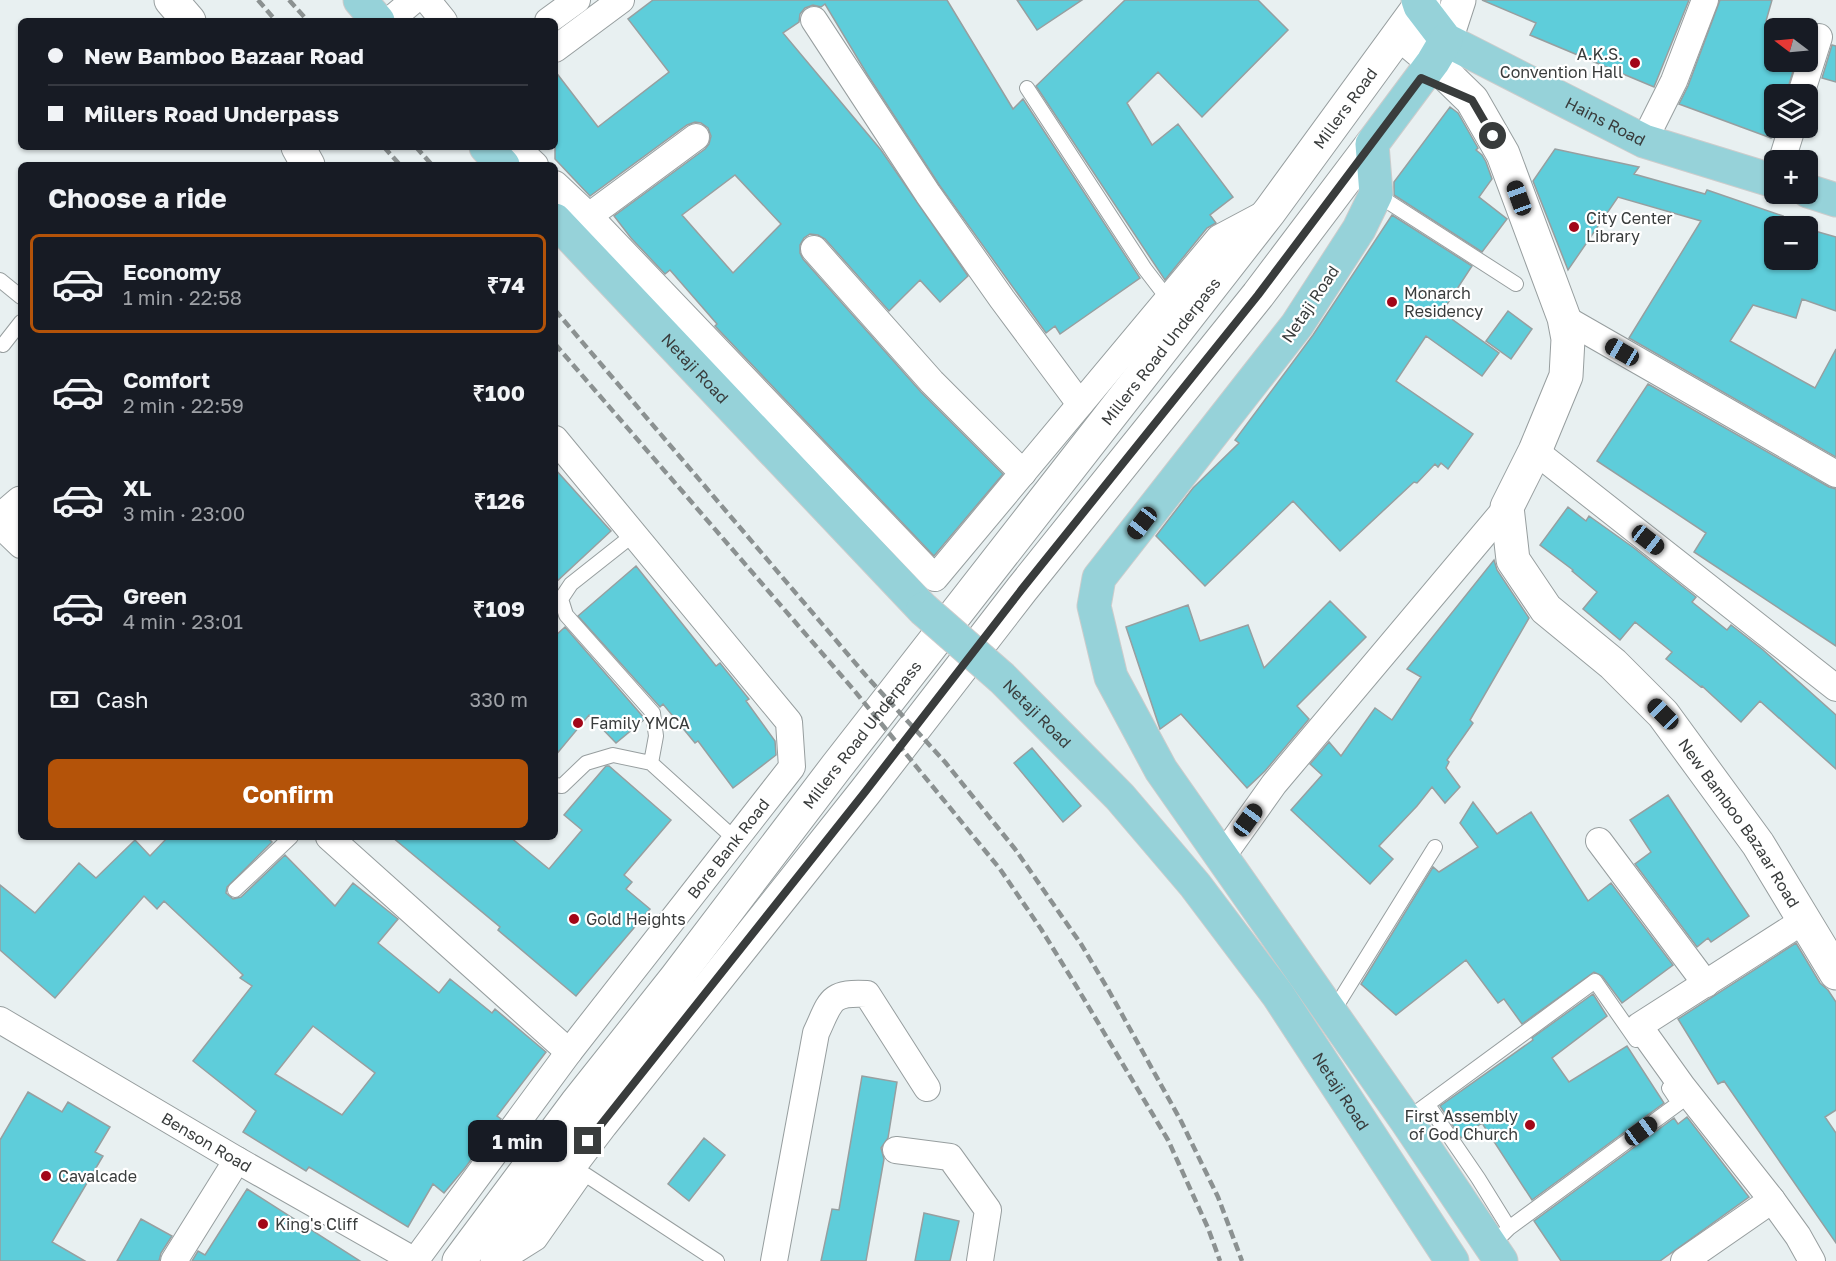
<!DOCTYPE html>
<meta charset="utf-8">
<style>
body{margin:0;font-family:"Golos Text",sans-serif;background:#20242c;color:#f1f3f6;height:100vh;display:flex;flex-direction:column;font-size:22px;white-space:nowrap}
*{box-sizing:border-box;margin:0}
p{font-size:20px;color:#9ea1a6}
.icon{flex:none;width:33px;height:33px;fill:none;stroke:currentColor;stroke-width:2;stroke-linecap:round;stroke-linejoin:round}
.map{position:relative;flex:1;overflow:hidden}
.drawer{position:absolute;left:18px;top:162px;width:540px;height:678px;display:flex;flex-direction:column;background:#171b24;border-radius:9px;box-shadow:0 2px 4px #0004}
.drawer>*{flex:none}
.guide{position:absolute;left:18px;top:18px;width:540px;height:132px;border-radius:9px;box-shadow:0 2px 4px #0004;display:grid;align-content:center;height:132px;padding:0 30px;background:#171b24}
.needle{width:39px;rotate:286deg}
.controls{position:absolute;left:1764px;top:18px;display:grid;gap:12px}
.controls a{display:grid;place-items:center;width:54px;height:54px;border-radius:9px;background:#171b24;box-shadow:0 2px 4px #0004;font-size:30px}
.end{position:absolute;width:27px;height:27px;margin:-14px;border:8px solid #393c3c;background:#fff;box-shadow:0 0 0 3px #fff}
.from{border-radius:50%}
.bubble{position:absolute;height:42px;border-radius:9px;background:#171b24;box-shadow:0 2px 4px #0004;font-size:20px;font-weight:700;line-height:42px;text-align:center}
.car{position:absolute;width:18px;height:36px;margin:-18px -9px;border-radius:8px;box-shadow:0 0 4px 2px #0007;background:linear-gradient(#222 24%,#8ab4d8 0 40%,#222 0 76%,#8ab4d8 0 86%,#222 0)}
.guide b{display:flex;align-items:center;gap:21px;height:57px;font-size:22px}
.guide b+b{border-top:2px solid #363941}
.guide i{width:15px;height:15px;background:#f1f3f6}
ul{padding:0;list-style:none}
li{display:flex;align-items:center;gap:18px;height:99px;margin:0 12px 9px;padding:0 18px;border:3px solid transparent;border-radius:9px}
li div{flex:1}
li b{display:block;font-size:22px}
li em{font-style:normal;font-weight:700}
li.on{border-color:#b45309}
li>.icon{width:54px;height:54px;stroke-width:1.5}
h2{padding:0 30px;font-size:27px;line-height:72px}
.pay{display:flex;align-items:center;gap:15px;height:66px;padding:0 30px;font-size:22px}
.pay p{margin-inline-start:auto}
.action{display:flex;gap:12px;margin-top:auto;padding:12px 30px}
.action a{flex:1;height:69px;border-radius:9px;background:#b45309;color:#fff;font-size:24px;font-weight:700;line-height:69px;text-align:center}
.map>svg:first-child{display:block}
.building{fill:#5ecdda;stroke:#979fa0;stroke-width:1.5;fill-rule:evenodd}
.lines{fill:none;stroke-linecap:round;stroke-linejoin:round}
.lane-casing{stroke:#979e9f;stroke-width:16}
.street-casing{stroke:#979e9f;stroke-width:28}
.secondary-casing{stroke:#979e9f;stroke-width:35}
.primary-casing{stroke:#ccc;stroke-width:35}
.lane{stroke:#fff;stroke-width:14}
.street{stroke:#fff;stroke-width:26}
.secondary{stroke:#fff;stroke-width:33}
.primary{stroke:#96d2d9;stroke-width:33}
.rail{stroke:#8b9191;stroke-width:4.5;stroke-dasharray:9 4.5;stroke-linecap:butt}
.primary-bridge-casing{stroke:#ccc;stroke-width:35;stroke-linecap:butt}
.primary-bridge{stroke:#96d2d9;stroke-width:33}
.route{stroke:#393c3c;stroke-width:8}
.poi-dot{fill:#a20618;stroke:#fff;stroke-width:2}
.labels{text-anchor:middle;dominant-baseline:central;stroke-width:4.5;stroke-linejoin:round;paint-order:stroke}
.poi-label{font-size:16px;fill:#393c3c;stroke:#fff;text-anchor:start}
.street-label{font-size:16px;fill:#393c3c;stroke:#fff}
</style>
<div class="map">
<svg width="1836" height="1261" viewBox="0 0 1836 1261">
<rect width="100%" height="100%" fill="#e8f0f1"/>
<!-- building -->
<path class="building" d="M 653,0 L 947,0 L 1013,109 L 1023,99 L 1140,278 L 1060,334 L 1055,326 L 1046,333 L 940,186 L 867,74 L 825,4 L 821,7 L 813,5 L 805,8 L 800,14 L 799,22 L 783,33 L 881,150 L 968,276 L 940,302 L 920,280 L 889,311 L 825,239 L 818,235 L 810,234 L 804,238 L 800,245 L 800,253 L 803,259 L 921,392 L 1003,474 L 934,556 L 715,326 L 717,324 L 670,270 L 665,274 L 631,238 L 614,216 L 705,149 L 709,144 L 711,136 L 708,128 L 701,123 L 695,122 L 687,125 L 590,196 L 555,159 L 555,71 L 598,127 L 669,72 L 628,19 ZM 735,175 L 781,224 L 733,273 L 682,215 Z
M 1017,0 L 1082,0 L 1037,30 Z
M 1125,0 L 1258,0 L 1288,30 L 1202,117 L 1158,72 L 1127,103 L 1152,145 L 1178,124 L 1233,197 L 1210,215 L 1216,223 L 1207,228 L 1165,280 L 1036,86 Z
M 1482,0 L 1689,0 L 1654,87 L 1530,35 L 1536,23 Z
M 1720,0 L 1772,0 L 1766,21 L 1787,28 L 1774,28 L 1774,62 L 1796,62 L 1786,94 L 1774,94 L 1775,128 L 1771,138 L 1679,104 L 1688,86 Z
M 1832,45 L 1836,46 L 1836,82 L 1822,78 Z
M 1450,107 L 1458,113 L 1478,148 L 1476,150 L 1482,155 L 1486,162 L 1492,179 L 1479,197 L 1507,219 L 1482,252 L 1394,195 L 1394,182 Z
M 1555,149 L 1639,167 L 1634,174 L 1705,194 L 1707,190 L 1783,216 L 1781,220 L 1801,226 L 1774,226 L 1774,260 L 1808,260 L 1808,229 L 1836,237 L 1836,311 L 1802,299 L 1796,318 L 1753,305 L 1730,341 L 1815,388 L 1836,349 L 1836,457 L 1629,338 L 1701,221 L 1618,197 L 1568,270 L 1533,181 Z
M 1392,215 L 1472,266 L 1442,312 L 1499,353 L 1482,376 L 1426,336 L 1396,381 L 1473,434 L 1448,469 L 1441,463 L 1438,467 L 1435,464 L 1417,483 L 1414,482 L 1340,551 L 1293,501 L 1205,586 L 1156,536 L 1193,488 L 1239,443 L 1235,440 L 1313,335 Z
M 1508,311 L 1532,329 L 1511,359 L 1486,341 Z
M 1648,384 L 1829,487 L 1836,489 L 1836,646 L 1694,552 L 1706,533 L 1597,461 Z
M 555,469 L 611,531 L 555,583 Z
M 1568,507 L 1586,521 L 1589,516 L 1634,548 L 1696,597 L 1692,602 L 1727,630 L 1731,625 L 1762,649 L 1836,715 L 1836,769 L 1760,701 L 1741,722 L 1702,686 L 1701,687 L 1666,659 L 1672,652 L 1635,622 L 1620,640 L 1583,609 L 1597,592 L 1572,571 L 1573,570 L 1540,545 Z
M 1494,560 L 1497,570 L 1529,618 L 1470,720 L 1473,723 L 1447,760 L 1449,762 L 1446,768 L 1460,787 L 1445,803 L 1432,787 L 1417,806 L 1379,846 L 1393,859 L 1370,884 L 1291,810 L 1322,775 L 1310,764 L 1329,742 L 1341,756 L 1375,708 L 1392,720 L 1421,677 L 1407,669 Z
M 636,566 L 716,666 L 720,663 L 749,699 L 746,701 L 775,741 L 776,755 L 733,788 L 698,741 L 695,743 L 663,704 L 660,707 L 578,616 Z
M 1330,601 L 1366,637 L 1297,706 L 1309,719 L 1265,771 L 1247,788 L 1181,714 L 1160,729 L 1126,627 L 1188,605 L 1200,641 L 1248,625 L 1264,668 Z
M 565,627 L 645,719 L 616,743 L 589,715 L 555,756 L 555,636 Z
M 1032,748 L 1081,806 L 1063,822 L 1014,763 Z
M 606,766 L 609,766 L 671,820 L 624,875 L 632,882 L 626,889 L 650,909 L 576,996 L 498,930 L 500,927 L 392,837 L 510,837 L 549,869 L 582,830 L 564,815 Z
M 1668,795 L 1749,916 L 1711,942 L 1708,938 L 1697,947 L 1635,864 L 1651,852 L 1630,820 Z
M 1473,802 L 1497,834 L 1531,812 L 1588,901 L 1611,883 L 1673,965 L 1622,1003 L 1602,976 L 1594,972 L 1522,1024 L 1504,999 L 1498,1003 L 1466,960 L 1396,1015 L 1361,984 L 1433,867 L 1439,872 L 1478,847 L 1460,823 Z
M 168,837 L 267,837 L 272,842 L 227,887 L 226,893 L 233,899 L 241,897 L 285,855 L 335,906 L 353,883 L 398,919 L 378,943 L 439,993 L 450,979 L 492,1013 L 495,1009 L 546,1052 L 497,1116 L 501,1119 L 465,1168 L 444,1193 L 433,1184 L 408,1227 L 309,1167 L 306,1171 L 243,1132 L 256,1111 L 193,1061 L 252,986 L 240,978 L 243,975 L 164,901 L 157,909 L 144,896 L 55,998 L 0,950 L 0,885 L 35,913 L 79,863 L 96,878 L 135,840 L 150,856 ZM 313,1026 L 375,1073 L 342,1115 L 275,1074 Z
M 1796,943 L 1820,983 L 1828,990 L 1836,1002 L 1836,1110 L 1825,1117 L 1836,1133 L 1836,1243 L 1724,1081 L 1718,1084 L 1678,1019 Z
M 1593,994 L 1607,1016 L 1552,1058 L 1569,1082 L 1627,1046 L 1664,1103 L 1532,1200 L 1482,1123 L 1461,1138 L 1440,1106 L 1533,1040 L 1532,1038 Z
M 862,1076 L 897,1082 L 888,1138 L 881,1148 L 884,1159 L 866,1261 L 821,1261 L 832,1209 L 839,1210 Z
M 28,1092 L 62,1112 L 68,1102 L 110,1127 L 95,1152 L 103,1156 L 52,1242 L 85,1261 L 0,1261 L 0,1140 Z
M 1687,1117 L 1749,1197 L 1660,1261 L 1561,1261 L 1534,1221 L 1674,1118 L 1678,1124 Z
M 704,1138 L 725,1155 L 689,1201 L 668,1184 Z
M 247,1189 L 360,1261 L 192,1261 L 198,1251 L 205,1255 Z
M 924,1213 L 959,1221 L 950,1261 L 915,1261 Z
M 141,1219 L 172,1236 L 161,1253 L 159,1261 L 117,1261 Z"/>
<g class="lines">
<!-- lane casing -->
<g class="lane-casing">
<path id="lane" d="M 1027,88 L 1145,269 L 1168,299
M 1376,194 L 1516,284
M 0,280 L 21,297
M 3,345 L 21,322
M 633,535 L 571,584 L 561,599 L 566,615 L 653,713 L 656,736 L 651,763 L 735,839
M 555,785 L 562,786 L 586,763 L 613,755 L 651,763
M 235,890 L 291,837
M 1332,1013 L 1435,847
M 1428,1105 L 1478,1178 L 1509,1228 L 1503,1234
M 1406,1120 L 1595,981 L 1636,1040
M 1509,1228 L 1679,1103 L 1669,1088
M 512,1259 L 539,1242 L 586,1175 L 717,1261"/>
</g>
<!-- street casing -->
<g class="street-casing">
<g id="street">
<path d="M 427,0 L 444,21"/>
<path d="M 814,20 L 928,194 L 1002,299 L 1080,404"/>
<path d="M 389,21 L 414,0"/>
<path d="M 548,21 L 577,0"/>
<path d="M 555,49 L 621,0"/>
<path d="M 1801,94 L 1819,37"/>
<path d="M 1644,141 L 1674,81 L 1705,0"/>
<path d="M 516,147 L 535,165"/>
<path d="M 1782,160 L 1792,128"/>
<path d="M 555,184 L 589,216 L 935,578 L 1219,238 L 1266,213"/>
<path d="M 589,216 L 696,137"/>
<path d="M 814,249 L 932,382 L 1023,473"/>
<path d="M 1564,318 L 1836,474"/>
<path d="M 1535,451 L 1836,688"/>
<path d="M 0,525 L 21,545"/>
<path d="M 329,837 L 569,1052"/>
<path d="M 1599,841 L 1706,984"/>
<path d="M 1222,857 L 1274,784 L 1507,507"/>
<path id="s1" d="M 0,1020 L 237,1160 L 415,1261"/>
<path d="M 896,1150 L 950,1157 L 988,1210 L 980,1261"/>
<path d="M 1772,1200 L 1798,1236 L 1812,1261"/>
<path d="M 174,1261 L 237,1160"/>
<path id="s2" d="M 415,1261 L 569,1052 L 792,767 L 789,722 L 555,439"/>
<path d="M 774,1261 L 816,1033 C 831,1001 829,992 867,994 L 927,1088"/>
<path d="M 1684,1261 L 1772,1200 L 1682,1086 L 1639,1026 L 1803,921"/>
</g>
</g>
<!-- secondary casing -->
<g class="secondary-casing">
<g id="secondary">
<path d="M 171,0 L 189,21"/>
<path id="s3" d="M 1400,34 L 1433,62 L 1472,100 L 1503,154 L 1564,318 L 1568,339 L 1566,376 L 1535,451 L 1507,507 L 1513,560 L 1546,609 L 1613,664 L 1663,714 L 1758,844 L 1836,973"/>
<path d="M 1446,40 L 1459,0"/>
<path d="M 298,147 L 308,165"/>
<path d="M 0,521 L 21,503"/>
<path id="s4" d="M 459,1261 L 576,1104 L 676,978 L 837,766 L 1270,211 L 1424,0"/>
<path d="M 497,1261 L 601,1124 L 865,792 L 1022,589 L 1258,295 L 1372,144"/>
</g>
</g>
<!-- primary casing -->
<g class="primary-casing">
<g id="primary">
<path d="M 360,0 L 378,21"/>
<path id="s5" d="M 1418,0 L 1420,6 L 1446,40 L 1644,141 L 1774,181"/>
<path d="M 1446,40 L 1433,62 L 1372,144 L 1376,194 L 1359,229 L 1297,325 L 1099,578 L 1094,606 L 1111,677 L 1161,770 L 1406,1120 L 1501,1261"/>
<path d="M 486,147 L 503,165"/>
<path d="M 1808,191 L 1836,200"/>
<path id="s6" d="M 555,220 L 923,609"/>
<path id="s7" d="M 1002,678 L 1120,797 L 1195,885 L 1278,995 L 1452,1261"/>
</g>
</g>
<!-- lane -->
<use href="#lane" class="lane"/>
<!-- street -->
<use href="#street" class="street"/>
<!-- secondary -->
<use href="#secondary" class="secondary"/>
<!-- primary -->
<use href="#primary" class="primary"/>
<!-- rail -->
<path class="rail" d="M 258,0 L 276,21
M 289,0 L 308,21
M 384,147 L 400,165
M 416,147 L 432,165
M 555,310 L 868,678 L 945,762 L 1015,849 L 1081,944 L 1109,991 L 1181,1121 L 1218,1197 L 1242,1261
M 555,344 L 853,689 L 1000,869 L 1041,929 L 1075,984 L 1168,1140 L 1208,1228 L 1220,1261"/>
<!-- primary-bridge casing -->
<g class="primary-bridge-casing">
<path id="primary-bridge" d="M 923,609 L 1002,678"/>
</g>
<!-- primary-bridge -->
<use href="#primary-bridge" class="primary-bridge"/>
</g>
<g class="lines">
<!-- route -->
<path class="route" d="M 588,1141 L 865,792 L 1022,589 L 1258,295 L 1421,78 L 1472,100 L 1493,136"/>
</g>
<!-- markers -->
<g class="poi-dot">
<circle cx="1635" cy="63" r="6"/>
<circle cx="1574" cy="227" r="6"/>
<circle cx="1392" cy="302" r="6"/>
<circle cx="578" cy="723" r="6"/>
<circle cx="574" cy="919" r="6"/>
<circle cx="1530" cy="1125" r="6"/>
<circle cx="46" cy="1176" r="6"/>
<circle cx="263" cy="1224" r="6"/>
</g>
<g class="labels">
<!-- poi labels -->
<g class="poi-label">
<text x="1623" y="54" text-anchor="end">A.K.S.<tspan x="1623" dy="18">Convention Hall</tspan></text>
<text x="1586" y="218">City Center<tspan x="1586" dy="18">Library</tspan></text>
<text x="1404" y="293">Monarch<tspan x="1404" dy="18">Residency</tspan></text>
<text x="590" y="723">Family YMCA</text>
<text x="586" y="919">Gold Heights</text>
<text x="1518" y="1116" text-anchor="end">First Assembly<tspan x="1518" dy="18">of God Church</tspan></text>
<text x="58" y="1176">Cavalcade</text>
<text x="275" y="1224">King's Cliff</text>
</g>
<!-- street labels -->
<g class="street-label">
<text stroke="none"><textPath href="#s4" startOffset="1454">Millers Road</textPath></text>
<text stroke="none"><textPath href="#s5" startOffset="228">Hains Road</textPath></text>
<text transform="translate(1310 304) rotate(-56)">Netaji Road</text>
<text stroke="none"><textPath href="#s4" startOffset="1149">Millers Road Underpass</textPath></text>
<text stroke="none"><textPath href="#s6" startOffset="204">Netaji Road</textPath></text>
<text stroke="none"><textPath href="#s7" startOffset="50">Netaji Road</textPath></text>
<text stroke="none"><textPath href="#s4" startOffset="663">Millers Road Underpass</textPath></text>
<text stroke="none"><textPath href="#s3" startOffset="940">New Bamboo Bazaar Road</textPath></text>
<text stroke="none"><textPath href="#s2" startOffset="518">Bore Bank Road</textPath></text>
<text stroke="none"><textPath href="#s7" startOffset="536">Netaji Road</textPath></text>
<text stroke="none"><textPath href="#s1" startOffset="240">Benson Road</textPath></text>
</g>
</g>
</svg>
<div class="controls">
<a><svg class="needle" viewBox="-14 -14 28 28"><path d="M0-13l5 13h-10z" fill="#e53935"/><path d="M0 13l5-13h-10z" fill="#9ea1a6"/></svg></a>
<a><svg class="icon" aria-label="layers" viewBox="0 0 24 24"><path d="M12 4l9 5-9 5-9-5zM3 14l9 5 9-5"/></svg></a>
<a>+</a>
<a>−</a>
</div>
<i class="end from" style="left:1493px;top:136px"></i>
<i class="end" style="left:588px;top:1141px"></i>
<div class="bubble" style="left:468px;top:1120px;width:99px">1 min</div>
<i class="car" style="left:1519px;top:198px;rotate:340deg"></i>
<i class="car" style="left:1622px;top:352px;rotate:300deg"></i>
<i class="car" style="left:1142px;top:523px;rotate:218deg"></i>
<i class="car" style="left:1648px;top:540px;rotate:128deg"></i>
<i class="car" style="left:1663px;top:714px;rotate:315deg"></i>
<i class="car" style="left:1248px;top:820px;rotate:36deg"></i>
<i class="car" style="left:1641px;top:1131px;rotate:54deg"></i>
<div class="guide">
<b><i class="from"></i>New Bamboo Bazaar Road</b>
<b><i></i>Millers Road Underpass</b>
</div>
<section class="drawer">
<h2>Choose a ride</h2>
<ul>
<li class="on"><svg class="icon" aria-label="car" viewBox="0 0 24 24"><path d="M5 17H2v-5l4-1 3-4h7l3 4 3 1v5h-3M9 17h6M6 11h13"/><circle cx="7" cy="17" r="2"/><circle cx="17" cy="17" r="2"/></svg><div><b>Economy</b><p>1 min · 22:58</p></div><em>₹74</em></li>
<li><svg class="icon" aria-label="car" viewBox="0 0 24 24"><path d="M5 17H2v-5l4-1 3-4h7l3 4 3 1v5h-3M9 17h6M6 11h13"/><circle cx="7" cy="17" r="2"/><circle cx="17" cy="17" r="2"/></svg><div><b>Comfort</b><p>2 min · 22:59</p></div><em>₹100</em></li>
<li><svg class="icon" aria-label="car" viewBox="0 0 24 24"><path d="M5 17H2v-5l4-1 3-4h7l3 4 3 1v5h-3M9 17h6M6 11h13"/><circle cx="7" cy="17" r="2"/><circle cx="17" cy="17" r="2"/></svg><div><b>XL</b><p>3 min · 23:00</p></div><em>₹126</em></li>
<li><svg class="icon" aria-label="car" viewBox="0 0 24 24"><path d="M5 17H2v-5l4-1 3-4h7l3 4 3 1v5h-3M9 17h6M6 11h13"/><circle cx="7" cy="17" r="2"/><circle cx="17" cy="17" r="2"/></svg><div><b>Green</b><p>4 min · 23:01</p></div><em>₹109</em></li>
</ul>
<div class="pay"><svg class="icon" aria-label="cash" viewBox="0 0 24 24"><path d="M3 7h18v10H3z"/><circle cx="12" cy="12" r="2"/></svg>Cash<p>330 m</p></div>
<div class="action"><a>Confirm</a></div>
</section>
</div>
